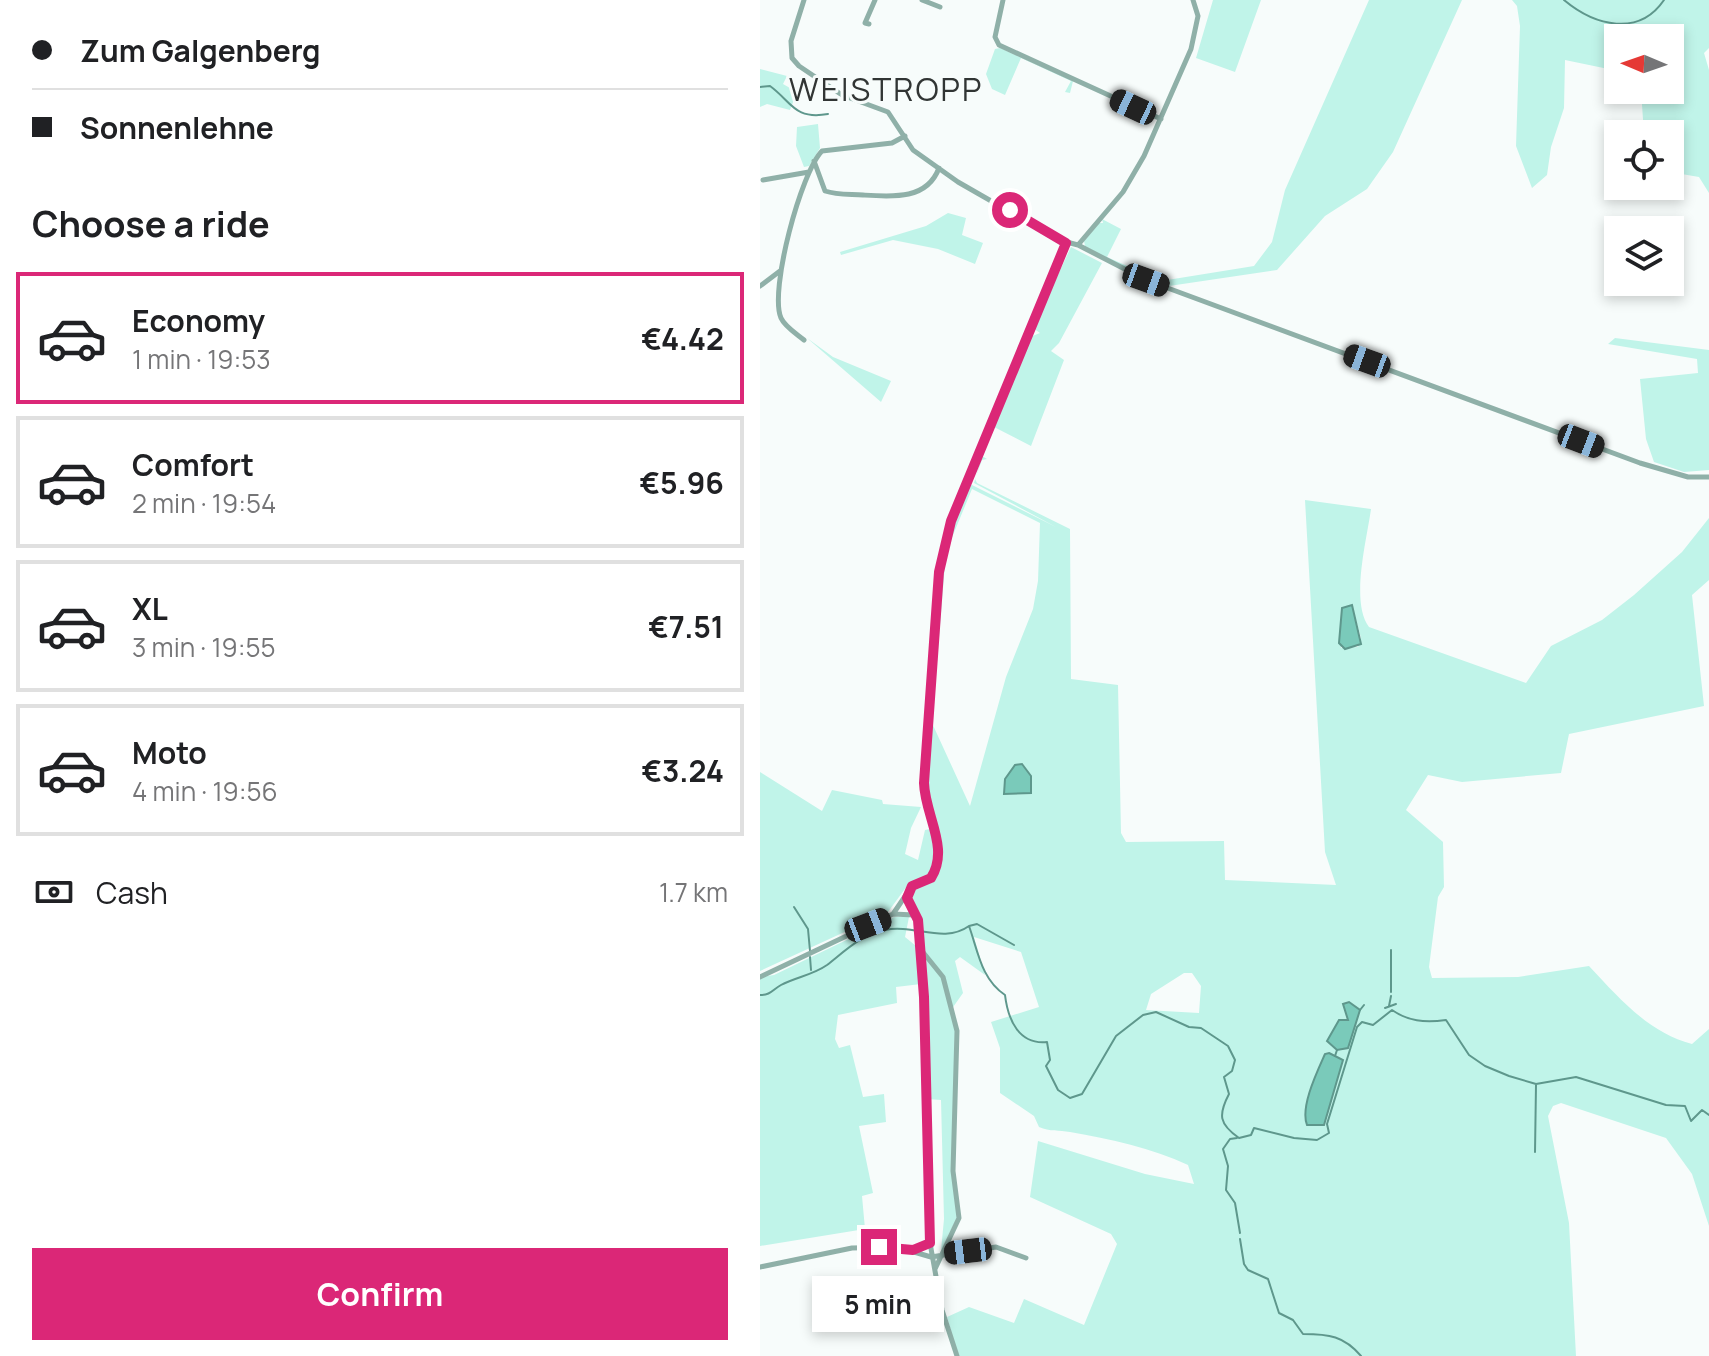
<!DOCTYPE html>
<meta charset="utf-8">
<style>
body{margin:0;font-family:Manrope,sans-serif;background:#f6f6f6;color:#202124;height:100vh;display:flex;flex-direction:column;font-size:30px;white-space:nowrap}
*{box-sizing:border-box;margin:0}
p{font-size:26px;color:#757577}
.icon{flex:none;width:44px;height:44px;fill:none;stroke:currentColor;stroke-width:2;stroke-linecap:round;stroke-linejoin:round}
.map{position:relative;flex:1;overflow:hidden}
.side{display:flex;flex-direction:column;background:#fff;width:760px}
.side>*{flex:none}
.top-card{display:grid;align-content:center;height:176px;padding:0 32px;background:#fff}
.needle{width:52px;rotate:272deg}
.tools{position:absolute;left:844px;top:24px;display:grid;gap:16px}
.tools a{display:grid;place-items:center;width:80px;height:80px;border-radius:0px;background:#fff;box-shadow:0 4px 12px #0003;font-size:40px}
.end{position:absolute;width:36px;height:36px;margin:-18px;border:10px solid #db2777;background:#fff;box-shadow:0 0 0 4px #fff}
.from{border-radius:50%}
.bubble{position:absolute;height:56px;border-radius:0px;background:#fff;box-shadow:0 4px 12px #0003;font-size:26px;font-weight:700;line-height:56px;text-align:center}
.car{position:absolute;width:24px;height:48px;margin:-24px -12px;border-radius:10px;box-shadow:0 0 6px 2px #0007;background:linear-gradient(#222 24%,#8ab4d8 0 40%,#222 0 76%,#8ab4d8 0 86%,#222 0)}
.top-card b{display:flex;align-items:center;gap:28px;height:76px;font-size:30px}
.top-card b+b{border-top:2px solid #e0e0e0}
.top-card i{width:20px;height:20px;background:#202124}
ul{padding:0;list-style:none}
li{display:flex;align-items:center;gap:24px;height:132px;margin:0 16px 12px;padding:0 16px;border:4px solid #e0e0e0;border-radius:0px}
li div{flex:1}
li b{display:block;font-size:30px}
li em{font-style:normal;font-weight:700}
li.current{border-color:#db2777}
li>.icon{width:72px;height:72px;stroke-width:1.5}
h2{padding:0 32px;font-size:36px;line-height:96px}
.pay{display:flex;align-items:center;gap:20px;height:88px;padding:0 32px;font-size:30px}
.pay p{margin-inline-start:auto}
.cta{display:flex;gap:16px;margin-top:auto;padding:16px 32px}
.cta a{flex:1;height:92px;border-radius:0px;background:#db2777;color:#fff;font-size:32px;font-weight:700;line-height:92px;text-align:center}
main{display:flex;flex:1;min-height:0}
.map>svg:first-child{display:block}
.green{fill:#c0f4e9;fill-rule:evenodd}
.water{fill:#7acaba;stroke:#5e978c;stroke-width:2}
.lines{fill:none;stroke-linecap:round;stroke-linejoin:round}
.stream{stroke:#5e978c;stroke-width:2}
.minor{stroke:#8fb0a8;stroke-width:5}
.route{stroke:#db2777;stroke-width:10}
.labels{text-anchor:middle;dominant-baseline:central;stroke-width:6;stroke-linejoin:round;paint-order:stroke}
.quarter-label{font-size:32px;letter-spacing:2px;fill:#313534;stroke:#f7fcfb}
</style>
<main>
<section class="side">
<div class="top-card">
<b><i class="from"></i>Zum Galgenberg</b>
<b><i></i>Sonnenlehne</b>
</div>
<h2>Choose a ride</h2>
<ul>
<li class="current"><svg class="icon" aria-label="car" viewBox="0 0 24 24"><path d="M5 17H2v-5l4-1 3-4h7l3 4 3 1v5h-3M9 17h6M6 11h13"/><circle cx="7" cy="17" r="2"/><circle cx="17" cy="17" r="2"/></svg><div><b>Economy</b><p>1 min · 19:53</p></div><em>€4.42</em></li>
<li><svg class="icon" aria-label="car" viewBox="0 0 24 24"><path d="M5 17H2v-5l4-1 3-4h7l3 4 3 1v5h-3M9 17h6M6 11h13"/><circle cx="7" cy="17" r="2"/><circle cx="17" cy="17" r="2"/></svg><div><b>Comfort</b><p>2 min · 19:54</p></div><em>€5.96</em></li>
<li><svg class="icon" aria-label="car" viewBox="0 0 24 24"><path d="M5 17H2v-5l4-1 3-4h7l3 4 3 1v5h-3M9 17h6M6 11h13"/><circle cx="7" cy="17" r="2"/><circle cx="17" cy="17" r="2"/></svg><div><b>XL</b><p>3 min · 19:55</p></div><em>€7.51</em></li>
<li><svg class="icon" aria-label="car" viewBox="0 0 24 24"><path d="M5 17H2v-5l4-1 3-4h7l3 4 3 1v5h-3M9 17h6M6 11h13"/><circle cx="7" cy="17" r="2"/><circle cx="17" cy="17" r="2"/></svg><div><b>Moto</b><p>4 min · 19:56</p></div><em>€3.24</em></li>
</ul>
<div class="pay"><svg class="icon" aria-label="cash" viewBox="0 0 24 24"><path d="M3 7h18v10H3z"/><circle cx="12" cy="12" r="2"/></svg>Cash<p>1.7 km</p></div>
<div class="cta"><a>Confirm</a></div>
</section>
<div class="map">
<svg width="949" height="1356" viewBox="0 0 949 1356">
<rect width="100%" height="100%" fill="#f7fcfb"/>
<!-- green -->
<path class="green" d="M 453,0 L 501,0 L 475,72 L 436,58 Z
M 609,0 L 702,0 L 633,152 L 607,189 L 565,216 L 517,270 L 409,286 L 369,271 L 325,246 L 324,241 L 339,223 L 343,223 L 342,219 L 361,229 L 347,257 L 401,281 L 494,266 L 512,242 L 525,190 Z
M 752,0 L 949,0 L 949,48 L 944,53 L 949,70 L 949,193 L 939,177 L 910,172 L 910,134 L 884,134 L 881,90 L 910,90 L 910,38 L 858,38 L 858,71 L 805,60 L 804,108 L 791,147 L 787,175 L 772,188 L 756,146 L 760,26 L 757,6 Z
M 240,48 L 313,81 L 310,93 L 305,92 L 311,81 L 261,58 L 245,95 L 232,89 L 226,74 L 235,49 Z
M 0,69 L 27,76 L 23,84 L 37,92 L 30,110 L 7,104 L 0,107 Z
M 58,124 L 60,148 L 49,166 L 44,167 L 36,146 L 37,127 Z
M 188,213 L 206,218 L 202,235 L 223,243 L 215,264 L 178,249 L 133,240 L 81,255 L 80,252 L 166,226 Z
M 311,247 L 342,263 L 299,343 L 291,351 L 304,360 L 271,446 L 234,427 L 270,337 L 280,333 L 273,328 Z
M 47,338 L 73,357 L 131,381 L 121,402 Z
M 855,338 L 949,350 L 949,470 L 924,472 L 894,462 L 886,439 L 880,379 L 938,373 L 937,359 L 848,344 Z
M 222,456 L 227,459 L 222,460 L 215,479 L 217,483 L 310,529 L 311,679 L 358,685 L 361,833 L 366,842 L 464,841 L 465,880 L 576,885 L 565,852 L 545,500 L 611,509 C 607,539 590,602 609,627 L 766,683 L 791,646 L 842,620 L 874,595 L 922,552 L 949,518 L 949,580 L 932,595 L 944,706 L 809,734 L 801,773 L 702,782 L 668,775 L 646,810 L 683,842 L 684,887 L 678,897 L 669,967 L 672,978 L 758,977 L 829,966 C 859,998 889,1033 932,1044 L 949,1029 L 949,1226 L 932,1174 L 906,1138 L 801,1103 L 793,1106 L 788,1116 L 809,1223 L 816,1356 L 198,1356 L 187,1317 L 209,1307 L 254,1323 L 264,1299 L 324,1325 L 357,1244 L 351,1234 L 270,1197 L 278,1141 L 385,1174 L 434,1184 L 428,1165 C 392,1148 350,1139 310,1132 C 299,1130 290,1132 279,1127 L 274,1116 L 240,1093 L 240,1048 L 231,1022 L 279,1007 L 261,952 L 214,937 L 225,975 L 200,957 L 195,961 L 203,993 L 191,1010 L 195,1031 L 192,1168 L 198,1215 L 181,1251 L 184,1219 L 181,1100 L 167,1099 L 162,927 L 152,905 L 152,890 L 171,882 L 178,871 L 183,849 L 172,822 L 166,791 L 184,552 L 210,484 L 296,527 L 214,483 ZM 212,489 L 280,523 L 278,581 L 273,609 L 246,677 L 210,806 L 172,723 L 186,552 ZM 592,605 L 601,638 L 598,647 L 581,648 L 582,608 ZM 424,973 L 432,973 L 441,986 L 439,1013 L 386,1010 L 391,994 ZM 565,1054 L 564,1124 L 547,1125 L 545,1116 Z
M 0,772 L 62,811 L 72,790 L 122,800 L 123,804 L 161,807 L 151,828 L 145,854 L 158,860 L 165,830 L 170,829 L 178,849 L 168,876 L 147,886 L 128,912 L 0,971 Z
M 134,917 L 149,917 L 145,937 L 156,946 L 161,984 L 136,987 L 137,1003 L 78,1015 L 75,1039 L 79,1048 L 90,1045 L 103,1097 L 124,1094 L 126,1122 L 99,1126 L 113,1193 L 102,1196 L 105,1229 L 0,1246 L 0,977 L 14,975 Z"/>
<!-- water -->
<path class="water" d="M 592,605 L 601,644 L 585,649 L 579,643 L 582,608 Z
M 262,764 L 271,776 L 271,793 L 244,794 L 245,779 L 255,765 Z
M 589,1002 L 600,1010 L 588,1048 L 577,1050 L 567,1041 L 579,1020 L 588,1020 L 583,1004 Z
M 569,1053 L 583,1060 L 564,1125 L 547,1125 C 540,1107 557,1072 565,1054 Z"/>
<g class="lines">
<!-- stream -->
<path class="stream" d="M 804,0 C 835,26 879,37 904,0
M 0,87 L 10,86 C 32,102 34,120 68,114
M 34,907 L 48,929 L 50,951
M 209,926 L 217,924 L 254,945
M 50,957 L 51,970
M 631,992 L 631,950
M 0,995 C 11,995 12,990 21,985 C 36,977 53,975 67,965 C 85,951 102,934 125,930 C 154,924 184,944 209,926 C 218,951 221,979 245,995 C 248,1020 259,1045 287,1042 L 290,1060 L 286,1066 L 298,1090 L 310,1098 L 322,1094 L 356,1036 L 383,1015 L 396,1012 L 429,1027 L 441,1028 L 468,1046 L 475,1060 L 472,1071 L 464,1077 L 469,1094 C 458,1115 459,1124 479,1138 L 491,1135 L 494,1128 L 534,1138 L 557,1140 L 569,1133 L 567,1124 L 597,1027 L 602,1022 L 613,1025 L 632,1010 C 648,1021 664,1023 686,1020 L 709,1055 L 725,1066 L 749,1076 L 776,1084 L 816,1077 L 906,1105 L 925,1106 L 931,1121 L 942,1110 L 949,1115
M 629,1006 L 631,996
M 625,1008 L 636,1004
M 600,1010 L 604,1005
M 575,1056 L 577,1050
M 477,1138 L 470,1139 L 463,1149 L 468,1166 L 466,1190 L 475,1203 L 480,1233
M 775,1152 L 776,1085
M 480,1239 L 484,1264 L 488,1270 L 508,1279 L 519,1313 L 533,1320 L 543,1334 C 569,1334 584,1336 601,1356"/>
<!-- minor -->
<path class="minor" d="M 44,0 L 31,41 L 32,58 L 39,66 L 82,95 L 128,112 L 153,150 L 198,182 L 299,240 L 318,245 L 386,280 L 880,463 L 928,477 L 949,477
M 162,0 L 180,7
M 243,0 L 235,37 L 239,45 L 401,119
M 109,24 L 105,23 L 115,0
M 54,161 L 65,191 C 77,195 90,194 103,195 C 133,197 167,200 179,168
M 3,180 L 49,172
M 318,245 L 363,192 L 384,156 L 431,49 L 438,16 L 433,0
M 0,286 L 20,271
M 44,340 C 37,334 25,327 21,318 C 9,291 41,172 62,151 L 132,143 L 145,136
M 147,898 L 158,920 L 164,997 L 170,1243 L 182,1310 L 197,1356
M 133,914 L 152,886 L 171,878 C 191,848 164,816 164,783 L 182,551 L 191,521 L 306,243
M 162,951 L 183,977 L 197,1031 L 193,1171 L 199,1218 L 175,1269
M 0,977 L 133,914 L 154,915
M 0,1267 L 92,1248 L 137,1247 L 171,1257 L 236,1247 L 266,1258"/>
</g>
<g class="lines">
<!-- route -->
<path class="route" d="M 119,1247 L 153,1250 L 170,1243 L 164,997 L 158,920 L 147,898 L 152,886 L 171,878 C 190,848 165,816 164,783 L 179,572 L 191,521 L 306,243 L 250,210"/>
</g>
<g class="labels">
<!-- quarter labels -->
<g class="quarter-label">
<text x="126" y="89">WEISTROPP</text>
</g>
</g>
</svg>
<div class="tools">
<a><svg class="needle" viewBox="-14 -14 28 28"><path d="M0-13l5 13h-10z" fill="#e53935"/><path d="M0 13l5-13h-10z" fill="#757577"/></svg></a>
<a><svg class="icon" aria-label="locate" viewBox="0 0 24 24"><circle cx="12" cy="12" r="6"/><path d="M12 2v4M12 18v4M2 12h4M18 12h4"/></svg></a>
<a><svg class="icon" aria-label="layers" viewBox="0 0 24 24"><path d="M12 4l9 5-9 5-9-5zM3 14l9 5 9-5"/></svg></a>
</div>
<i class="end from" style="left:250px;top:210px"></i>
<i class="end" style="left:119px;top:1247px"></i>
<div class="bubble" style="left:52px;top:1276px;width:132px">5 min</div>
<i class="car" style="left:373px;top:107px;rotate:295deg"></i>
<i class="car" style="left:386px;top:280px;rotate:110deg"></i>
<i class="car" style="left:607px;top:361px;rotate:290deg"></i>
<i class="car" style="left:821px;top:441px;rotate:111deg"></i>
<i class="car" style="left:108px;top:925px;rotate:69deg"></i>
<i class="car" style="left:208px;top:1251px;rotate:263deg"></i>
</div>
</main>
